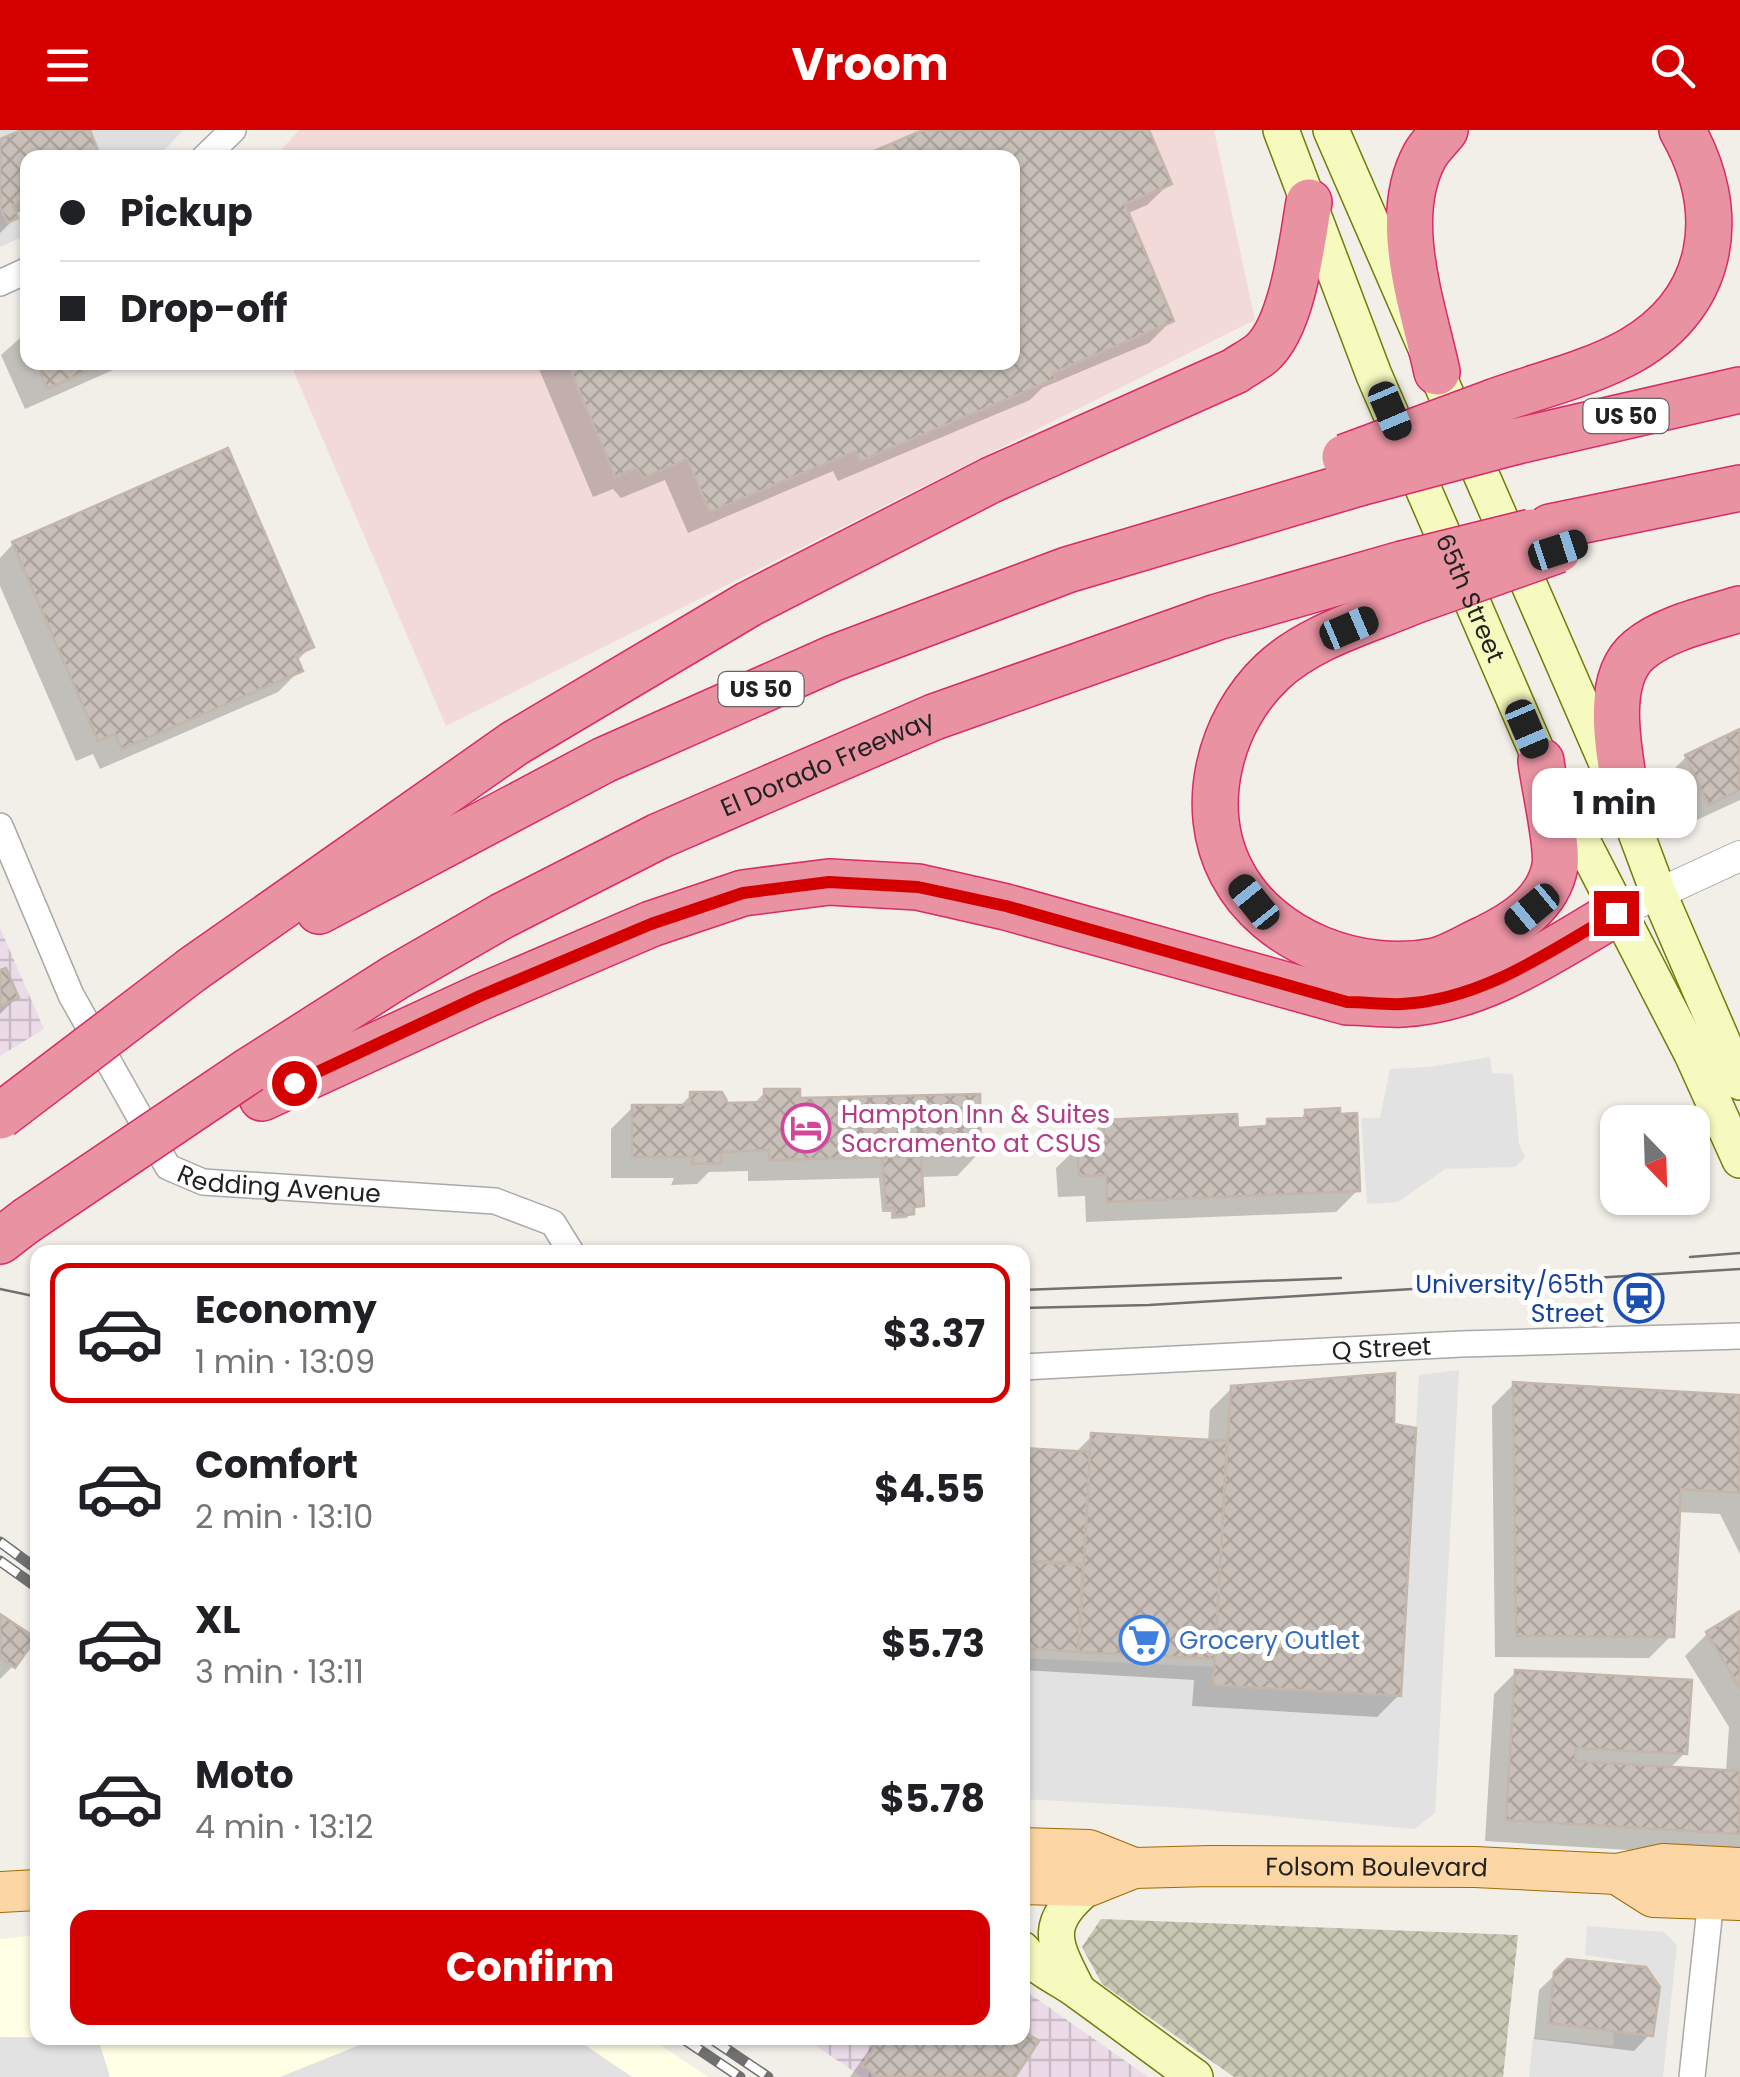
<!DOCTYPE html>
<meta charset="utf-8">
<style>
body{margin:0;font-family:Poppins,sans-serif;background:#f6f6f6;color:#202124;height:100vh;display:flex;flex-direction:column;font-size:38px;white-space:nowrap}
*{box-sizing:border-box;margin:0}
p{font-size:32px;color:#757577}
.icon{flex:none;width:55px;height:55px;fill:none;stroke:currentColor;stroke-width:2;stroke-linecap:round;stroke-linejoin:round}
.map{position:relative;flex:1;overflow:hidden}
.panel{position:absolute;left:30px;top:1115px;width:1000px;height:800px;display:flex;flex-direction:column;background:#fff;border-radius:20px;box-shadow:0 2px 8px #0004}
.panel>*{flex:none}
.hud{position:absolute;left:20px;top:20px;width:1000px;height:220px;border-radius:20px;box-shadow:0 2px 8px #0004;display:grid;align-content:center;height:220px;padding:0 40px;background:#fff}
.needle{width:65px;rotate:157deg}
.tools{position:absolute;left:1600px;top:975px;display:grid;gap:20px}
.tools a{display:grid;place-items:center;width:110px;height:110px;border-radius:20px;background:#fff;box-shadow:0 2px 8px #0004;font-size:50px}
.end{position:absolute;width:45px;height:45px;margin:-22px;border:12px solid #d40000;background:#fff;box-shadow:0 0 0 5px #fff}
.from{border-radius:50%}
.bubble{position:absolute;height:70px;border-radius:20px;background:#fff;box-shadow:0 2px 8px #0004;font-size:32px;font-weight:700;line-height:70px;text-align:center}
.car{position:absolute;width:30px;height:60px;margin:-30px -15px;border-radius:12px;box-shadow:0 0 8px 2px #0007;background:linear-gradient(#222 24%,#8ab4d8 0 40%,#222 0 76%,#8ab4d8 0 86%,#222 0)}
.hud b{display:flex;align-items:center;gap:35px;height:95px;font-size:38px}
.hud b+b{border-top:2px solid #e0e0e0}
.hud i{width:25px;height:25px;background:#202124}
ul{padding:18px 0 0;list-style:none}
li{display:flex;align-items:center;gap:30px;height:140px;margin:0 20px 15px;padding:0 20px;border:5px solid transparent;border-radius:20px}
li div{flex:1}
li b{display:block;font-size:38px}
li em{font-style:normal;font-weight:700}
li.current{border-color:#d40000}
li>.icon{width:90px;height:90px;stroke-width:1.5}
.button{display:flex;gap:20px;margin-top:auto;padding:20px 40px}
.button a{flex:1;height:115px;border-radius:20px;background:#d40000;color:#fff;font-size:40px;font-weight:700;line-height:115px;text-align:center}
header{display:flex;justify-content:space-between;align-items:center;height:130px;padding:0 40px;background:#d40000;color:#fff;font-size:45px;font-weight:700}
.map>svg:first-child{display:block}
.residential{fill:#e0dfdf}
.commercial{fill:#f2dad9}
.industrial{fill:url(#industrial-grid)}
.education{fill:#ffffe5}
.construction{fill:url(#construction-cross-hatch)}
.parking{fill:#e2e2e2}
.shadow{fill:#0003}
.building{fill:url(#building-cross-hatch);stroke:#c4b6ab;stroke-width:2.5}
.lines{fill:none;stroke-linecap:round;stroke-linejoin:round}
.minor-casing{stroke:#a9a9a9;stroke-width:28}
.tertiary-casing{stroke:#a9a9a9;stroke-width:32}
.secondary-casing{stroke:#707d05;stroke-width:38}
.primary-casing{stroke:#a06b00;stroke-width:42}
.motorway-casing{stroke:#dc2a67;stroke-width:48}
.minor{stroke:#fff;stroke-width:25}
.tertiary{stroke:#fff;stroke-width:30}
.secondary{stroke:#f7fabf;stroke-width:35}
.primary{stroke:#fcd6a4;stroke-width:40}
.motorway{stroke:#e892a2;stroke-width:45}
.tram{stroke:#707070;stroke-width:2.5}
.rail-casing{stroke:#707070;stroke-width:11}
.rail{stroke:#fff;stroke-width:8;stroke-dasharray:22;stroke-linecap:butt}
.motorway-bridge-casing{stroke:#dc2a67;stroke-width:48;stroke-linecap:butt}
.motorway-bridge{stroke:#e892a2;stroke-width:45}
.route{stroke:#d40000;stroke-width:12}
.labels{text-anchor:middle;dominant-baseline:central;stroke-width:10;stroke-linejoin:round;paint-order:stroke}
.shield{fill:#fff;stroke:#646464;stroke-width:2.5}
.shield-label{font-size:22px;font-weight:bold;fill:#222}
.street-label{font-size:25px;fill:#222;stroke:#fff}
.hotel-label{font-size:25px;fill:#b23c85;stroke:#fff;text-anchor:start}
.transit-label{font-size:25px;fill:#164399;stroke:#fff;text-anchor:end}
.shop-label{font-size:25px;fill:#366cbe;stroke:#fff;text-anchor:start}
</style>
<header><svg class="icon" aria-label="menu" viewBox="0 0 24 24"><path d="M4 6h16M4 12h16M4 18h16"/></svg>Vroom<svg class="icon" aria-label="search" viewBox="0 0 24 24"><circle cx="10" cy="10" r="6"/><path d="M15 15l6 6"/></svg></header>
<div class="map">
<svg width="1740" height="1947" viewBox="0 0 1740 1947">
<defs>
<pattern id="industrial-grid" width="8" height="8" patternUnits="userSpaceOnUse" patternTransform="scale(2.5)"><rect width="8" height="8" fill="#ebdbe8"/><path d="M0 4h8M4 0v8" fill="none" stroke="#c9bcc7"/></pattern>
<pattern id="construction-cross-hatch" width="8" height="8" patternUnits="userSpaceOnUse" patternTransform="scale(2.5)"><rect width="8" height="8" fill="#c7c7b4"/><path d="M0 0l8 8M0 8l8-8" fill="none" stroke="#abab9a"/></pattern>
<pattern id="building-cross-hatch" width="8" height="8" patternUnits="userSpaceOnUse" patternTransform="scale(2.5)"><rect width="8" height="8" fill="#c7bfb8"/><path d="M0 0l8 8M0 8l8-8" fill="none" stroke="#aba49e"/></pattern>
</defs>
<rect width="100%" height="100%" fill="#f2efe9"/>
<!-- residential -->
<path class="residential" d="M 0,0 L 183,0 L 158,27 L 28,28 L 27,105 L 0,117 Z"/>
<!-- commercial -->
<path class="commercial" d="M 299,0 L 1214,0 L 1255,190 L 446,596 L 290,233 L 1012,232 L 1012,28 L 274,28 Z"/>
<!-- industrial -->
<path class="industrial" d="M 0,798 L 44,899 L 0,926 Z
M 1023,1859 L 1148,1947 L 862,1947 L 804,1908 L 1022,1908 Z"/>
<!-- education -->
<path class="education" d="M 37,1805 L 38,1908 L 650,1908 L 708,1947 L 0,1947 L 0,1809 Z"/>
<!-- construction -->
<path class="construction" d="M 1101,1789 L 1518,1805 L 1503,1947 L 1234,1947 L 1102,1854 L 1082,1817 Z"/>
<!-- parking -->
<path class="parking" d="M 1490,927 L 1492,943 L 1513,944 L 1519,1013 L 1525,1027 L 1515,1037 L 1445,1039 L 1398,1072 L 1367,1074 L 1361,988 L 1380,988 L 1390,939 L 1428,937 Z
M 1459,1240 L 1435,1683 L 1415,1699 L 1185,1678 L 1023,1669 L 1022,1528 L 1214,1537 L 1214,1555 L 1401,1566 L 1419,1245 Z
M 1587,1796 L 1664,1802 L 1677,1815 L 1663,1947 L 1529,1947 L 1533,1908 L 1613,1916 L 1616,1871 L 1624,1863 L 1626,1831 L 1585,1825 Z
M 0,1907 L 98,1908 L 110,1947 L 0,1947 Z
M 377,1908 L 575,1908 L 632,1947 L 280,1947 Z"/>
<!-- shadow -->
<path class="shadow" d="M 23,0 L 87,0 L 28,28 L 28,79 L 14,84 L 15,88 L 0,103 L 0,12 Z
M 926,0 L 1146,0 L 1169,54 L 1147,75 L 1126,84 L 1171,191 L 1149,213 L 1042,258 L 1030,270 L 838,351 L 833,341 L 688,403 L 665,350 L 621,368 L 613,359 L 593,367 L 536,232 L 1012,232 L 1012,28 Z
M 28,201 L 28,232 L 131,232 L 25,279 L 1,225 Z
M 13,414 L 311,516 L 296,532 L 300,540 L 278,562 L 100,639 L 93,624 L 76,631 L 0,456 L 0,428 Z
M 1740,602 L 1740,670 L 1686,695 L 1664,649 L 1686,627 Z
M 0,843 L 16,868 L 0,884 Z
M 765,962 L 797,971 L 978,1024 L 957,1046 L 920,1047 L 921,1075 L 912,1080 L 907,1088 L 891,1089 L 891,1082 L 882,1082 L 879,1048 L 748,1051 L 748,1041 L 709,1042 L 697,1054 L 671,1055 L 674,1048 L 611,1048 L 611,999 L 633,977 L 679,977 L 691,965 L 726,975 L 753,975 Z
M 1306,983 L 1358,1060 L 1336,1082 L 1086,1092 L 1085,1066 L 1058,1067 L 1056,1038 L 1104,992 L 1260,999 L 1268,992 L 1298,991 Z
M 1514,1254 L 1740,1268 L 1740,1424 L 1720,1384 L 1678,1382 L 1671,1506 L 1649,1528 L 1495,1527 L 1492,1276 Z
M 1232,1258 L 1399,1565 L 1377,1587 L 1192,1576 L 1194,1550 L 1022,1540 L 1022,1321 L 1074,1324 L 1092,1306 L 1208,1312 L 1210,1280 Z
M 1740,1484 L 1740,1727 L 1485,1711 L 1494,1564 L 1516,1542 L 1685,1623 L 1669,1639 L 1726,1642 L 1729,1597 L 1685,1526 L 1707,1504 Z
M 0,1487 L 13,1536 L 0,1549 Z
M 1568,1832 L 1650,1904 L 1634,1921 L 1534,1909 L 1539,1860 Z
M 877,1908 L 1022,1908 L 1036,1912 L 1012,1947 L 850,1947 Z"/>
<!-- building -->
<path class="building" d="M 22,0 L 90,0 L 101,28 L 28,28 L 28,68 L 13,75 L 18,88 L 7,93 L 0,77 L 0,9 Z
M 923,0 L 1149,0 L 1172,54 L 1125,74 L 1174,191 L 1053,243 L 1055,249 L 860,331 L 855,321 L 710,382 L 687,329 L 644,348 L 636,338 L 615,347 L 567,232 L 1012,232 L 1012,28 L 858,28 Z
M 36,232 L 107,232 L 47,259 Z
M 228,318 L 314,517 L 296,525 L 303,541 L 122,619 L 115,604 L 98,611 L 12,412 Z
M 1740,599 L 1740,660 L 1708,675 L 1685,625 Z
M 6,838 L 19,868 L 0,876 L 0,840 Z
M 764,959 L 800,959 L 800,968 L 980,964 L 981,1025 L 769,1030 L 769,1020 L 721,1022 L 721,1033 L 691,1034 L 694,1027 L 632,1027 L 632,975 L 690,975 L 690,962 L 722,962 L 728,973 L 764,972 Z
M 1340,978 L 1340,984 L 1357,983 L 1360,1061 L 1107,1072 L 1106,1045 L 1079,1046 L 1077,1014 L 1104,1012 L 1103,990 L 1237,984 L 1238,998 L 1267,996 L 1267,989 L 1305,988 L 1305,980 Z
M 921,1026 L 924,1076 L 914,1077 L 914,1084 L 895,1086 L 895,1078 L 886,1078 L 882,1027 Z
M 1395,1243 L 1394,1294 L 1416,1298 L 1401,1566 L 1213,1555 L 1231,1256 Z
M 1513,1252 L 1740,1265 L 1740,1363 L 1681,1359 L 1674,1507 L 1516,1506 Z
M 1091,1303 L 1227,1311 L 1215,1529 L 1079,1522 Z
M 1022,1318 L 1090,1322 L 1084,1434 L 1022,1430 Z
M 1022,1431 L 1083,1435 L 1078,1522 L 1022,1518 Z
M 1740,1481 L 1740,1558 L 1706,1502 Z
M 0,1484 L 36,1508 L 15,1538 L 0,1527 Z
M 1515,1540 L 1692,1550 L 1687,1624 L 1576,1618 L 1575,1631 L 1740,1641 L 1740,1704 L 1506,1690 Z
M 1567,1829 L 1646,1837 L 1660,1857 L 1653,1906 L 1549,1893 L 1554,1842 Z
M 1022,1900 L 1039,1911 L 1015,1947 L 878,1947 L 862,1936 L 881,1908 L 1022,1908 Z"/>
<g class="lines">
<!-- minor casing -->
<g class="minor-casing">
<g id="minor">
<path d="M 204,28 L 233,0"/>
<path d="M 0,153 L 28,140"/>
<path id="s1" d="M 0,696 L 71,865 L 168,1037 L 203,1052 L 495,1071 L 553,1093 L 571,1122"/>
<path id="s2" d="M 1022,1237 L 1461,1214 L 1740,1206"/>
<path d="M 1692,1947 L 1711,1769"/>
</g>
</g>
<!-- tertiary casing -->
<g class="tertiary-casing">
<path id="tertiary" d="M 1616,783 L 1740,726"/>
</g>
<!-- secondary casing -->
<g class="secondary-casing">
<g id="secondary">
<path id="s3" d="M 1281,0 L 1374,245 L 1541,631 L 1692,924 L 1740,1030"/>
<path d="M 1331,0 L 1629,684 L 1658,762 L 1740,952"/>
<path d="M 1022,1819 C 1037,1840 1059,1847 1079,1862 C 1118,1890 1156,1919 1195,1947"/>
<path d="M 1077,1859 C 1053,1812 1042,1794 1089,1756"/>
</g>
</g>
<!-- primary casing -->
<g class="primary-casing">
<g id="primary">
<path d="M 1022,1718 L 1089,1720 L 1134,1738"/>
<path d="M 1617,1744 L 1653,1767 L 1740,1770"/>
<path id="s4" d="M 1022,1754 L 1089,1756 L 1134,1738 L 1211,1736 L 1475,1737 L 1617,1744 L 1663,1734 L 1740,1738"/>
<path d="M 0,1762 L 38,1760"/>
</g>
</g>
<!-- motorway casing -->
<g class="motorway-casing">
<g id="motorway">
<path d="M 1437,242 C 1423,176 1390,89 1425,25 C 1430,16 1439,8 1445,0"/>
<path d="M 1496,271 C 1540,255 1592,243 1632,220 C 1717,170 1728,81 1682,0"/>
<path d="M 1513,312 L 1740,260"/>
<path d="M 1550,397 L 1740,358"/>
<path d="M 1414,471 C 1367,491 1310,506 1272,542 C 1220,591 1197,677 1232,743 C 1269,813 1361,846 1435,831 C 1452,827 1468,816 1484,809 C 1515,794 1548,774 1555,736 C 1558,714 1544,656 1541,631"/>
<path d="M 1629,684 C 1623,638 1599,553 1639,520 C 1665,498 1708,489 1740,479"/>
<path d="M 319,781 L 604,630 L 834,528 L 1067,440 L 1359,353"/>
<path d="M 193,839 L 515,613 L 749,474 L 991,350 L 1235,241 C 1243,235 1254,230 1262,223 C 1293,195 1302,113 1309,72"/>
<path id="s5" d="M 250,940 L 396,847 L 502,786 L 659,706 L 934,587 L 1217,487 L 1402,434"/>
<path d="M 262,968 L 481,867 L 651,794 L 743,763 L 829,752 L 918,757 L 1006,777 L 1347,872 C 1365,872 1384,875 1402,874 C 1482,870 1549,822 1616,783"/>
<path d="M 0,1111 L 26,1091"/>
</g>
</g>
<!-- minor -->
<use href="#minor" class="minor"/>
<!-- tertiary -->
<use href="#tertiary" class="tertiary"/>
<!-- secondary -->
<use href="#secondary" class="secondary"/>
<!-- primary -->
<use href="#primary" class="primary"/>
<!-- motorway -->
<use href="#motorway" class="motorway"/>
<!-- tram -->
<path class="tram" d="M 1690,1127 L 1740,1123
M 0,1159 L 38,1167
M 1022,1160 L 1341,1148
M 1022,1178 L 1149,1175 L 1740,1139"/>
<!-- rail casing -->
<g class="rail-casing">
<path id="rail" d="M 0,1412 L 38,1440
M 0,1431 L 38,1458
M 682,1908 L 740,1947
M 710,1908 L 768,1947"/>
</g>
<!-- rail -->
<use href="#rail" class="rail"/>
<!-- motorway-bridge casing -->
<g class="motorway-bridge-casing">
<path id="motorway-bridge" d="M 1345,327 L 1496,271
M 1359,353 L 1513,312
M 1402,434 L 1531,402
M 1414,471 L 1558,420
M 0,986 L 193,839
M 26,1091 L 250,940"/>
</g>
<!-- motorway-bridge -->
<use href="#motorway-bridge" class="motorway-bridge"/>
</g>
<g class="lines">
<!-- route -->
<path class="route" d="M 294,953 L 480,866 L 651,794 L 743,763 L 829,752 L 918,757 L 1006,776 L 1347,872 C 1365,872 1384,875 1402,874 C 1482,870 1549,822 1616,783"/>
</g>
<!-- icons -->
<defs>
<g id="hotel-ring" transform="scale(2.5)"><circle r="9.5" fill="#fff" stroke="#d1479c" stroke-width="1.5"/><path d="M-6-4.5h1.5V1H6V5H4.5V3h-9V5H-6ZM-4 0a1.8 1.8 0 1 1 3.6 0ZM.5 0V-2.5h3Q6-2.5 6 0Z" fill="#d1479c"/></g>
<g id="station-ring" transform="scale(2.5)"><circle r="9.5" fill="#fff" stroke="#1a4fb4" stroke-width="1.5"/><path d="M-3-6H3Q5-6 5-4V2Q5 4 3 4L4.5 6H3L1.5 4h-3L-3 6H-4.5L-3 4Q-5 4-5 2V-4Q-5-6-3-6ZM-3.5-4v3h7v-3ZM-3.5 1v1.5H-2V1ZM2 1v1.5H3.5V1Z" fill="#1a4fb4"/></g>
<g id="supermarket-ring" transform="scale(2.5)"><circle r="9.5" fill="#fff" stroke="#3f7fe0" stroke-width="1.5"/><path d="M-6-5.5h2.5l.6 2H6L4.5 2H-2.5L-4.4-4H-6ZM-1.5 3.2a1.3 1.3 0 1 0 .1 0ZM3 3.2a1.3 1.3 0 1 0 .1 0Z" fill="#3f7fe0"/></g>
</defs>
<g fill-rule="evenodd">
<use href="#hotel-ring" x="806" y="998"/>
<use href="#station-ring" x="1639" y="1168"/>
<use href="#supermarket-ring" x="1144" y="1510"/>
</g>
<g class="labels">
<!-- shield labels -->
<g class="shield">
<rect x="1583.5" y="269" width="85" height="34" rx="8"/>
<rect x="718.5" y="542" width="85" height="34" rx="8"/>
</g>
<g class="shield-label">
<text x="1626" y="286">US 50</text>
<text x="761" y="559">US 50</text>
</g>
<!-- street labels -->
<g class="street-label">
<text stroke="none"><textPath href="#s3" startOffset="505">65th Street</textPath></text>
<text stroke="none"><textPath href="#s5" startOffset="655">El Dorado Freeway</textPath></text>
<text stroke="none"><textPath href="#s1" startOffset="495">Redding Avenue</textPath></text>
<text stroke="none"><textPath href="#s2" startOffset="360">Q Street</textPath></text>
<text stroke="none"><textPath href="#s4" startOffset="358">Folsom Boulevard</textPath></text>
</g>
<!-- hotel labels -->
<g class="hotel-label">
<text x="841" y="984">Hampton Inn &amp; Suites<tspan x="841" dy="29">Sacramento at CSUS</tspan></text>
</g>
<!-- transit labels -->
<g class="transit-label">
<text x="1604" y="1154">University/65th<tspan x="1604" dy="29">Street</tspan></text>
</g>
<!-- shop labels -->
<g class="shop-label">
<text x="1179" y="1510">Grocery Outlet</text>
</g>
</g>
</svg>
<div class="tools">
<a><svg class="needle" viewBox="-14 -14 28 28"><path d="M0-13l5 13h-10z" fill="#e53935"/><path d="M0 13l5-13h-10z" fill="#757577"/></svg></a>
</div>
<i class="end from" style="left:294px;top:953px"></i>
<i class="end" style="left:1616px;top:783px"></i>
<div class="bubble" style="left:1532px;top:638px;width:165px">1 min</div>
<i class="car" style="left:1390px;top:281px;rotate:157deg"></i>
<i class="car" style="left:1558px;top:420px;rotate:72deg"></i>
<i class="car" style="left:1349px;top:498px;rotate:67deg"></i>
<i class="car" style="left:1527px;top:599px;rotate:157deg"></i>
<i class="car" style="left:1254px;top:772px;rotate:321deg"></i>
<i class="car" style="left:1532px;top:779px;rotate:230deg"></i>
<div class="hud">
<b><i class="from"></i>Pickup</b>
<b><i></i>Drop-off</b>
</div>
<section class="panel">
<ul>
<li class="current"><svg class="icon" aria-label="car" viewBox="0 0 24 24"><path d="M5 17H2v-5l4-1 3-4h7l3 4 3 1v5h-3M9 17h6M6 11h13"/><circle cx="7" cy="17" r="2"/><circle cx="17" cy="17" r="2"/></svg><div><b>Economy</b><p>1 min · 13:09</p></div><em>$3.37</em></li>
<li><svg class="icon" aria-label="car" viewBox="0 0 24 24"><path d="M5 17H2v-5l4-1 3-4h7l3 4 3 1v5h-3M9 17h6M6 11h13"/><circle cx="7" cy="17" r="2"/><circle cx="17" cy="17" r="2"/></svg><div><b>Comfort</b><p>2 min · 13:10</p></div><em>$4.55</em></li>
<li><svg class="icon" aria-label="car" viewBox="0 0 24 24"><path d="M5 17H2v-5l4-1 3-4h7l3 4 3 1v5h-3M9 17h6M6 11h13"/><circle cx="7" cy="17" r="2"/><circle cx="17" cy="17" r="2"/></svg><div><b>XL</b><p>3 min · 13:11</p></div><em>$5.73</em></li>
<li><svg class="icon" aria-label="car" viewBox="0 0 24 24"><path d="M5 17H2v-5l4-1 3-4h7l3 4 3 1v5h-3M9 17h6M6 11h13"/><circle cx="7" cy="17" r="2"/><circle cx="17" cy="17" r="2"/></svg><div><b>Moto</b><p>4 min · 13:12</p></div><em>$5.78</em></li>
</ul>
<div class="button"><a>Confirm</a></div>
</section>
</div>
